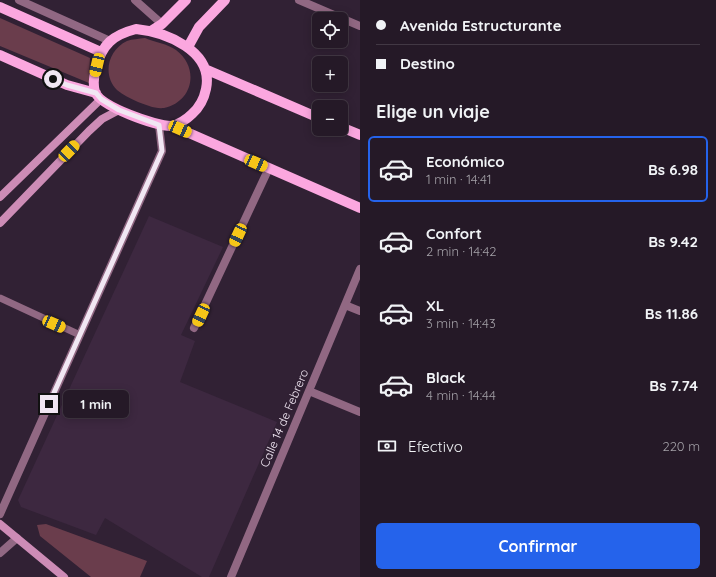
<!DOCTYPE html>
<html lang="es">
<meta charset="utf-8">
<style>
body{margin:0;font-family:Quicksand,sans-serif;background:#2d222f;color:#f1f3f6;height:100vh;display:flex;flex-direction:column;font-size:15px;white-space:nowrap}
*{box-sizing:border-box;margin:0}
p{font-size:13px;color:#a3a0a7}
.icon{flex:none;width:22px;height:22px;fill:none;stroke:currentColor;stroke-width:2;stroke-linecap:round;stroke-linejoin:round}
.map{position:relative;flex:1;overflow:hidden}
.details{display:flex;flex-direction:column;background:#251927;width:356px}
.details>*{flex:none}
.top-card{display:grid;align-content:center;height:88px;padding:0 16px;background:#251927}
.buttons{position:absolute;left:312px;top:12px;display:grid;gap:8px}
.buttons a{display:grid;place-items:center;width:36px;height:36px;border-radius:6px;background:#251927;box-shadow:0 2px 10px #0003,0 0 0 1px #423844;font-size:20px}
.end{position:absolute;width:18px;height:18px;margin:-9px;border:5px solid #f1e7f3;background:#111;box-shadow:0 0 0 2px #111}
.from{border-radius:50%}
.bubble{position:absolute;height:28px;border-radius:6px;background:#251927;box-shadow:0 2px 10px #0003,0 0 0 1px #423844;font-size:13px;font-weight:800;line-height:28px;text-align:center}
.car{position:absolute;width:12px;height:24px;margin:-12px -6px;border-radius:5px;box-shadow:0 0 3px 1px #0007;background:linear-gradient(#f5c518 24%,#345 0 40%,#f5c518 0 76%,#345 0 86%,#f5c518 0)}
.top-card b{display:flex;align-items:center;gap:14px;height:38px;font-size:15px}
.top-card b+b{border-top:1px solid #423844}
.top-card i{width:10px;height:10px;background:#f1f3f6}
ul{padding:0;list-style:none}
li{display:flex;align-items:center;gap:12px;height:66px;margin:0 8px 6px;padding:0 8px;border:2px solid transparent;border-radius:6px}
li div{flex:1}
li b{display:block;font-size:15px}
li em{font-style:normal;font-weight:800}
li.selected{border-color:#2563eb}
li>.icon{width:36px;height:36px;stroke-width:1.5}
h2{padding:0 16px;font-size:18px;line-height:48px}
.pay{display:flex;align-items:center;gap:10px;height:44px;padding:0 16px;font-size:15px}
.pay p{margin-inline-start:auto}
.primary-button{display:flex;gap:8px;margin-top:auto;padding:8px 16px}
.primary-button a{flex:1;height:46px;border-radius:6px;background:#2563eb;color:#fff;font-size:16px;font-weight:800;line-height:46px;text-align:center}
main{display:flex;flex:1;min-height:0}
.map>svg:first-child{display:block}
.built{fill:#3d2840}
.green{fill:#6a3d4c}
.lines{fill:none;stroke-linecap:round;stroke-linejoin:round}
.lane{stroke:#916883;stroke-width:7}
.street{stroke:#916883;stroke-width:8}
.secondary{stroke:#cd8cb6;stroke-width:8}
.primary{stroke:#fba7df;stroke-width:10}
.route{stroke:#f1e7f3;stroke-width:5}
.labels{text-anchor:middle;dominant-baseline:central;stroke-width:3;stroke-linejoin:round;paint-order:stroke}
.street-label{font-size:12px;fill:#f1e7f3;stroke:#312134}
</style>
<main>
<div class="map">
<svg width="360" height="577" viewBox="0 0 360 577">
<rect width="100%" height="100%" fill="#312134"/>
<!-- built -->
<path class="built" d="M 149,216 L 223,247 L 181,335 L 195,341 L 180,382 L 277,422 L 209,577 L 202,577 L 105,518 L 96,535 L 21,507 L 18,500 Z"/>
<!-- green -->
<path class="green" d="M 0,18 L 90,58 L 89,83 L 0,46 Z
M 145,38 C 154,42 168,44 176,50 C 200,68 193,102 164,108 C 155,109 146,105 138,102 C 130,98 123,95 117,90 C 102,75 108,50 127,41 C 132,39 139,39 145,38 Z
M 46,524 L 147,561 L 140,577 L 91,577 L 40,536 L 37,525 Z"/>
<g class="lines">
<!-- lane -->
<path class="lane" d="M 0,298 L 80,335"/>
<!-- street -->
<path class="street" d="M 19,0 L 110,41
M 135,0 L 162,24
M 299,0 L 360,26
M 345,305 L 360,311
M 194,328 L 269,168
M 309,391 L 360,412
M 0,514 L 162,151 L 159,125
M 0,553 L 17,538
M 231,577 L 360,269"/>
<!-- secondary -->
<path class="secondary" d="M 0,197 L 101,99
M 0,223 L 89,131 L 102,119 L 119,110
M 0,524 L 64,577"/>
<!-- primary -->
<path class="primary" d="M 0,7 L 101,52
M 136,29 C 166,32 214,51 206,89 C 204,99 200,107 192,114 C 187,119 178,125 171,126 C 156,126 101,107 95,92 C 93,85 94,75 96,68 C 102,44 113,35 136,29 Z
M 151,31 L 162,24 L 186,0
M 188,47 L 199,27 L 225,0
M 0,55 L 67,85 L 96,93
M 205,69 L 319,118
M 173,126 L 360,208
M 341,127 L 360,135"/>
</g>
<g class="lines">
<!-- route -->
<path class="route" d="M 49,404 L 162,151 L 159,125 L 119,110 L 101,99 L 96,93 L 67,85 L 53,79"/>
</g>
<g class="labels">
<!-- street labels -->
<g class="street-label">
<text transform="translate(284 418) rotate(-67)">Calle 14 de Febrero</text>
</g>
</g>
</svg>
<div class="buttons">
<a><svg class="icon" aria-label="locate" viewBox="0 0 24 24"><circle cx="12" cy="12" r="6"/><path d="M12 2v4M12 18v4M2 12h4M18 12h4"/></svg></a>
<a>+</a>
<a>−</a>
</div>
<i class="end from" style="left:53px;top:79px"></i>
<i class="end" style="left:49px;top:404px"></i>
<div class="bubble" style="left:63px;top:390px;width:66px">1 min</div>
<i class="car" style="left:97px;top:65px;rotate:193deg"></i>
<i class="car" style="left:180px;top:129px;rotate:114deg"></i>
<i class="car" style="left:69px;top:151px;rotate:44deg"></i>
<i class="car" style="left:256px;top:163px;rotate:114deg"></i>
<i class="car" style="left:238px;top:235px;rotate:205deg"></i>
<i class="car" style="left:201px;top:315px;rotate:205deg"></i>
<i class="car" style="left:54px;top:324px;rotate:114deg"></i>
</div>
<section class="details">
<div class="top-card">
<b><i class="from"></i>Avenida Estructurante</b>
<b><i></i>Destino</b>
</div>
<h2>Elige un viaje</h2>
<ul>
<li class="selected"><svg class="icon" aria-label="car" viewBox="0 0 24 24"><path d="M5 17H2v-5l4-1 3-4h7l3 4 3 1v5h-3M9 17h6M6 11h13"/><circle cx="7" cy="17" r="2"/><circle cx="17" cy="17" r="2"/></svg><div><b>Económico</b><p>1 min · 14:41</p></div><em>Bs 6.98</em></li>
<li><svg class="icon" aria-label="car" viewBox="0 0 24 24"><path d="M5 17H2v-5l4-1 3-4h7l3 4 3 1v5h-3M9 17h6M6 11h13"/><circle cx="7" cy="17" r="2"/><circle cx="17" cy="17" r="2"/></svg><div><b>Confort</b><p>2 min · 14:42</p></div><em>Bs 9.42</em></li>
<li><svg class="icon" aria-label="car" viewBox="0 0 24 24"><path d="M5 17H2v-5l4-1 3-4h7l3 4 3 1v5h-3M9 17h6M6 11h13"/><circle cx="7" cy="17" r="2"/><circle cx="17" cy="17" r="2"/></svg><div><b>XL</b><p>3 min · 14:43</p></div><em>Bs 11.86</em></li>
<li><svg class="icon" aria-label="car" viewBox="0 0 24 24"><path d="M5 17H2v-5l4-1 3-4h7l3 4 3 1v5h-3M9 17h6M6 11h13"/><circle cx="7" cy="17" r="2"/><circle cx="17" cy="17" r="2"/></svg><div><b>Black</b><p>4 min · 14:44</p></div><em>Bs 7.74</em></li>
</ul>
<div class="pay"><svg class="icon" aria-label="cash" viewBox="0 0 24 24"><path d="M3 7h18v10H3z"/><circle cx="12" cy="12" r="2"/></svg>Efectivo<p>220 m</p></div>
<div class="primary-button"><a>Confirmar</a></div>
</section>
</main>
